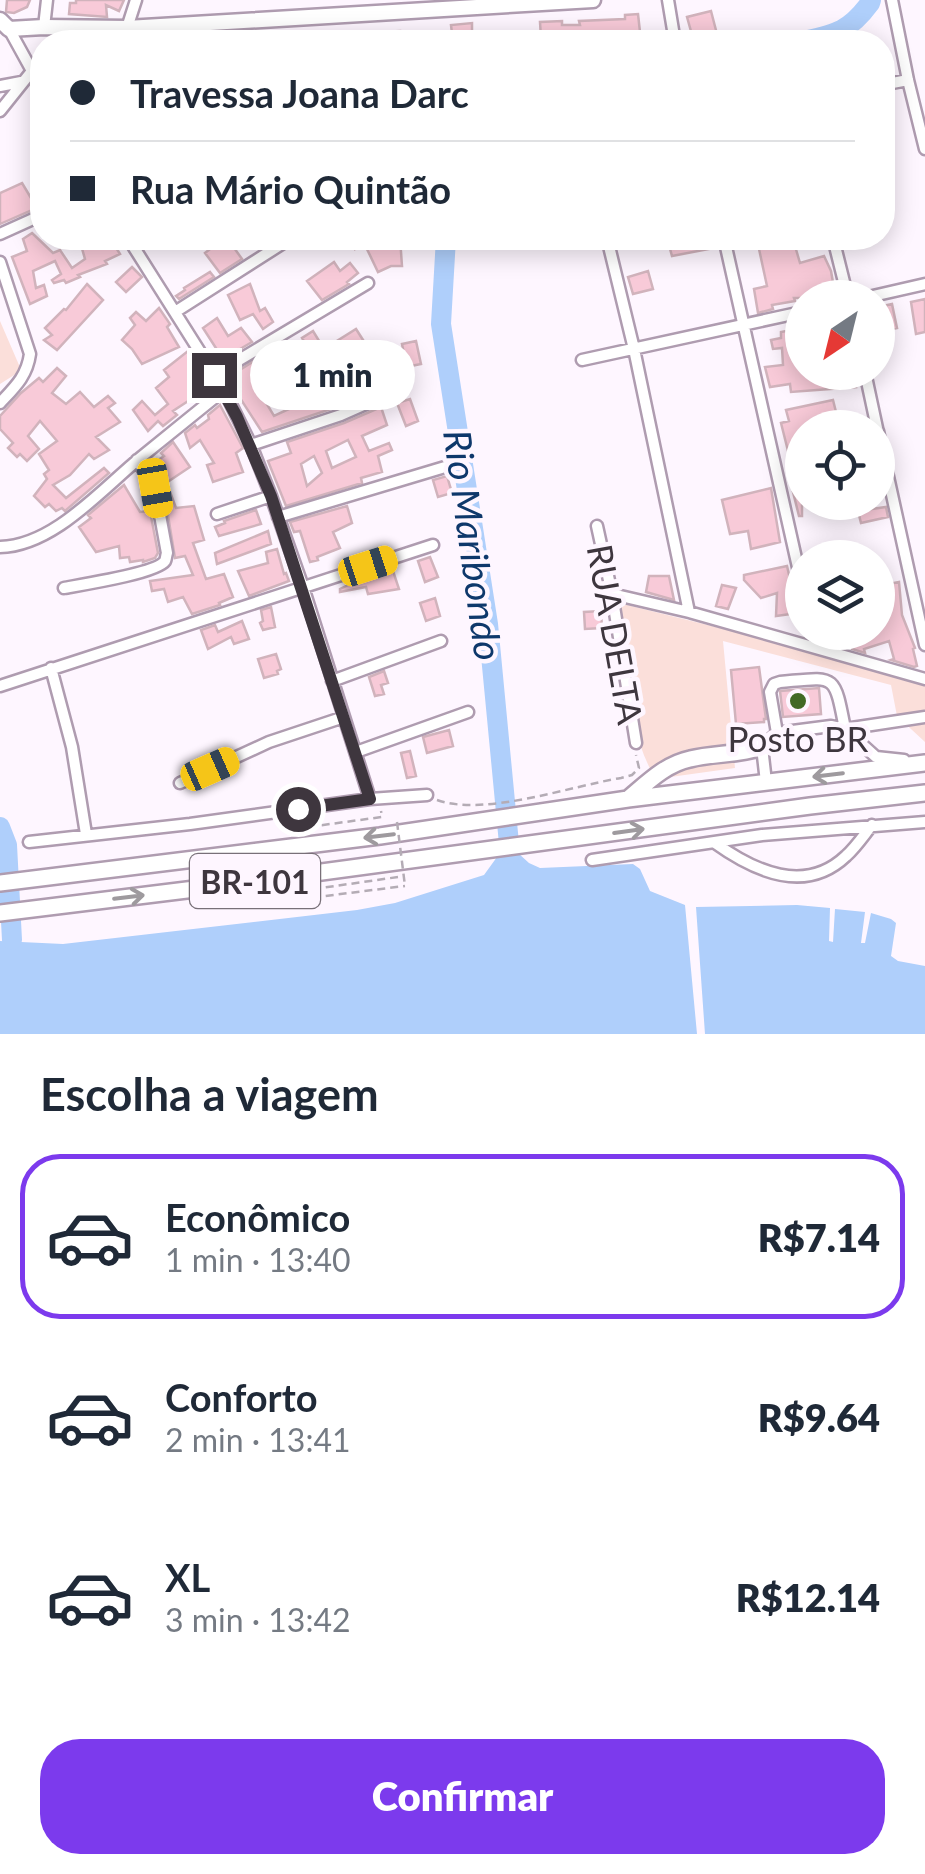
<!DOCTYPE html>
<html lang="pt">
<meta charset="utf-8">
<style>
body{margin:0;font-family:Lato,sans-serif;background:#f2f2f3;color:#1f2937;height:100vh;display:flex;flex-direction:column;font-size:38px;white-space:nowrap}
*{box-sizing:border-box;margin:0}
p{font-size:32px;color:#747a83}
.icon{flex:none;width:55px;height:55px;fill:none;stroke:currentColor;stroke-width:2;stroke-linecap:round;stroke-linejoin:round}
.map{position:relative;height:1034px;overflow:hidden}
.side{display:flex;flex-direction:column;background:#fff;flex:1}
.side>*{flex:none}
.top-card{position:absolute;left:30px;top:30px;width:865px;height:220px;border-radius:40px;box-shadow:0 5px 25px #0003;display:grid;align-content:center;height:220px;padding:0 40px;background:#fff}
.needle{width:65px;rotate:215deg}
.tools{position:absolute;left:785px;top:280px;display:grid;gap:20px}
.tools a{display:grid;place-items:center;width:110px;height:110px;border-radius:50%;background:#fff;box-shadow:0 5px 25px #0003;font-size:50px}
.end{position:absolute;width:45px;height:45px;margin:-22px;border:12px solid #3e363e;background:#fff;box-shadow:0 0 0 5px #fff}
.from{border-radius:50%}
.bubble{position:absolute;height:70px;border-radius:35px;background:#fff;box-shadow:0 5px 25px #0003;font-size:32px;font-weight:800;line-height:70px;text-align:center}
.car{position:absolute;width:30px;height:60px;margin:-30px -15px;border-radius:12px;box-shadow:0 0 8px 2px #0007;background:linear-gradient(#f5c518 24%,#345 0 40%,#f5c518 0 76%,#345 0 86%,#f5c518 0)}
.top-card b{display:flex;align-items:center;gap:35px;height:95px;font-size:38px}
.top-card b+b{border-top:2px solid #e0e1e3}
.top-card i{width:25px;height:25px;background:#1f2937}
ul{padding:0;list-style:none}
li{display:flex;align-items:center;gap:30px;height:165px;margin:0 20px 15px;padding:0 20px;border:5px solid transparent;border-radius:40px}
li div{flex:1}
li b{display:block;font-size:38px}
li em{font-style:normal;font-weight:800}
li.selected{border-color:#7c3aed}
li>.icon{width:90px;height:90px;stroke-width:1.5}
h2{padding:0 40px;font-size:45px;line-height:120px}
.button{display:flex;gap:20px;margin-top:auto;padding:20px 40px}
.button a{flex:1;height:115px;border-radius:40px;background:#7c3aed;color:#fff;font-size:40px;font-weight:800;line-height:115px;text-align:center}
.map>svg:first-child{display:block}
.green{fill:#fbdfda}
.water{fill:#afcffb}
.pier{fill:#fef6ff}
.lines{fill:none;stroke-linecap:round;stroke-linejoin:round}
.river{stroke:#afcffb;stroke-width:20}
.building{fill:#f8cad8;stroke:#d1b3bc;stroke-width:2.5;fill-rule:evenodd}
.minor-casing{stroke:#af9cb0;stroke-width:15}
.major-casing{stroke:#af9cb0;stroke-width:19}
.highway-casing{stroke:#af9cb0;stroke-width:20}
.path{stroke:#b4acb5;stroke-width:2.5;stroke-dasharray:8 5;stroke-linecap:butt}
.minor{stroke:#fff;stroke-width:10}
.major{stroke:#fff;stroke-width:14}
.highway{stroke:#fff;stroke-width:15}
.path-bridge{stroke:#b4acb5;stroke-width:2.5;stroke-dasharray:8 5;stroke-linecap:butt}
.oneway{stroke:#9e9a9e}
.route{stroke:#3e363e;stroke-width:12}
.poi-dot{fill:#426a25;stroke:#fef6ff;stroke-width:4}
.labels{text-anchor:middle;dominant-baseline:central;stroke-width:9;stroke-linejoin:round;paint-order:stroke}
.shield{fill:#fef6ff;stroke:#787078;stroke-width:2.5}
.shield-label{font-size:32px;font-weight:bold;fill:#3e363e}
.street-label{font-size:35px;fill:#3e363e;stroke:#fef6ff}
.poi-label{font-size:35px;fill:#3e363e;stroke:#fef6ff}
.water-label{font-size:38px;font-style:italic;fill:#0e386b;stroke:#fef6ff}
</style>
<div class="map">
<svg width="925" height="1034" viewBox="0 0 925 1034">
<rect width="100%" height="100%" fill="#fef6ff"/>
<!-- green -->
<path class="green" d="M 0,321 L 19,365 L 19,372 L 0,384 Z
M 619,603 L 832,656 L 925,683 L 925,742 L 897,716 L 891,685 L 723,641 L 735,768 L 656,779 C 627,734 626,657 619,603 Z"/>
<!-- water -->
<path class="water" d="M 518,853 L 529,863 L 540,868 L 633,864 L 640,869 L 650,891 L 685,905 L 697,1034 L 0,1034 L 0,941 L 63,944 L 357,910 L 395,903 L 484,875 L 497,857 Z
M 797,905 L 830,908 L 829,941 L 833,942 L 835,909 L 865,912 L 861,943 L 865,943 L 871,913 L 891,919 L 896,923 L 891,956 L 898,961 L 925,966 L 925,1034 L 705,1034 L 696,907 Z"/>
<!-- pier -->
<path class="pier" d="M 686,900 L 689,904 L 694,946 L 691,905 L 703,1034 L 698,1034 Z"/>
<g class="lines">
<!-- river -->
<path class="river" d="M 799,42 C 834,34 848,33 870,3 L 871,0
M 446,238 L 441,324 L 488,624 L 510,854
M 0,827 L 7,845 L 12,940"/>
</g>
<!-- building -->
<path class="building" d="M 7,0 L 30,0 L 27,7 L 14,13 L 6,12 Z
M 76,0 L 124,0 L 119,11 L 106,5 L 107,17 L 69,14 L 70,3 L 76,3 Z
M 711,11 L 718,38 L 709,42 L 694,42 L 687,17 Z
M 638,14 L 640,32 L 650,32 L 650,42 L 614,42 L 613,34 L 595,36 L 597,42 L 565,42 L 565,37 L 541,38 L 540,22 L 562,21 L 562,25 L 580,25 L 579,21 L 625,19 L 625,15 Z
M 472,23 L 472,42 L 453,42 L 451,25 Z
M 400,31 L 400,42 L 380,42 L 380,32 Z
M 22,183 L 37,208 L 0,224 L 0,193 Z
M 32,233 L 53,253 L 60,250 L 72,268 L 85,259 L 79,238 L 110,238 L 120,254 L 105,261 L 107,264 L 78,275 L 80,277 L 66,283 L 64,280 L 54,283 L 52,280 L 61,274 L 55,261 L 33,271 L 36,288 L 44,285 L 47,296 L 30,304 L 12,257 L 27,251 L 23,239 Z
M 216,238 L 227,238 L 242,259 L 220,273 L 205,253 L 219,242 Z
M 353,238 L 384,238 L 355,249 Z
M 386,238 L 400,238 L 402,266 L 391,266 L 378,272 L 366,247 Z
M 667,238 L 676,238 L 678,241 L 713,238 L 714,248 L 672,256 Z
M 782,238 L 815,238 L 815,242 L 795,246 L 800,263 L 824,256 L 831,271 L 835,294 L 822,298 L 794,298 L 795,301 L 772,305 L 773,309 L 758,313 L 754,289 L 767,286 L 759,249 L 783,244 Z
M 334,262 L 340,271 L 350,263 L 358,273 L 347,282 L 349,284 L 322,300 L 307,281 Z
M 132,267 L 142,277 L 126,292 L 116,282 Z
M 648,271 L 653,289 L 633,294 L 628,277 Z
M 210,272 L 214,277 L 179,299 L 176,296 L 185,290 L 184,288 Z
M 87,284 L 103,300 L 57,350 L 44,340 L 52,335 L 45,328 L 64,309 L 66,310 Z
M 250,284 L 260,311 L 265,308 L 273,322 L 263,329 L 253,314 L 240,320 L 228,295 Z
M 925,299 L 925,332 L 916,334 L 911,302 Z
M 892,304 L 897,328 L 883,331 L 878,307 Z
M 159,308 L 170,324 L 167,327 L 179,347 L 142,364 L 132,349 L 122,340 L 135,325 L 130,318 L 136,312 L 146,321 Z
M 217,318 L 228,336 L 241,328 L 252,342 L 223,359 L 203,328 Z
M 802,328 L 802,372 L 854,372 L 856,387 L 791,392 L 790,384 L 770,387 L 765,367 L 783,365 L 782,348 L 773,349 L 771,340 L 781,338 L 781,332 Z
M 356,329 L 365,343 L 353,352 L 355,354 L 337,367 L 344,381 L 336,385 L 320,354 L 314,358 L 302,338 L 313,331 L 324,349 Z
M 890,330 L 892,343 L 889,345 L 890,351 L 878,353 L 878,332 Z
M 416,341 L 421,364 L 401,368 L 405,379 L 393,382 L 383,357 L 403,349 L 402,344 Z
M 287,346 L 301,365 L 274,379 L 279,387 L 262,396 L 274,416 L 291,408 L 286,395 L 313,385 L 316,397 L 321,394 L 326,401 L 332,397 L 337,407 L 262,432 L 227,378 L 262,356 L 265,360 L 273,356 Z
M 188,351 L 208,381 L 201,384 L 205,390 L 173,411 L 177,415 L 163,426 L 158,421 L 148,431 L 133,410 L 142,401 L 155,415 L 168,404 L 156,388 L 169,377 L 164,370 Z
M 57,368 L 66,376 L 52,393 L 66,404 L 80,392 L 94,407 L 108,396 L 115,403 L 108,408 L 120,422 L 96,437 L 109,450 L 94,459 L 89,454 L 70,475 L 53,485 L 66,498 L 104,468 L 109,473 L 65,511 L 62,508 L 56,511 L 49,504 L 45,507 L 34,496 L 47,479 L 44,474 L 49,470 L 39,454 L 57,441 L 40,421 L 28,436 L 39,449 L 27,461 L 20,454 L 17,457 L 8,448 L 13,443 L 0,429 L 0,416 L 21,393 L 39,378 L 43,382 Z
M 410,399 L 418,421 L 406,426 L 397,403 Z
M 833,400 L 840,428 L 802,428 L 802,516 L 799,516 L 793,492 L 798,491 L 781,423 L 789,421 L 786,410 Z
M 220,405 L 243,448 L 236,453 L 243,472 L 213,482 L 207,465 L 214,463 L 200,440 L 190,448 L 185,433 L 195,425 L 197,428 L 209,419 L 208,415 Z
M 381,407 L 387,425 L 362,436 L 369,451 L 389,443 L 392,450 L 378,456 L 382,472 L 361,478 L 362,483 L 286,506 L 268,461 L 291,453 L 287,442 L 344,423 ZM 348,440 L 356,457 L 332,468 L 326,451 ZM 314,456 L 322,473 L 307,486 L 301,464 Z
M 173,442 L 190,467 L 163,485 L 151,465 L 164,456 L 161,453 Z
M 447,476 L 452,493 L 438,497 L 433,480 Z
M 167,484 L 176,508 L 194,506 L 204,540 L 193,543 L 206,579 L 224,574 L 233,597 L 219,603 L 220,605 L 192,614 L 183,597 L 168,602 L 164,589 L 152,591 L 150,581 L 193,575 L 185,556 L 175,558 L 163,485 Z
M 124,485 L 140,512 L 150,511 L 158,553 L 155,558 L 143,562 L 143,560 L 130,562 L 129,557 L 120,558 L 119,546 L 96,552 L 79,527 L 91,518 L 88,515 Z
M 771,488 L 780,542 L 751,549 L 748,531 L 730,534 L 722,500 Z
M 347,506 L 352,523 L 333,532 L 340,548 L 317,557 L 318,560 L 310,562 L 300,531 L 294,532 L 290,522 Z
M 886,507 L 888,517 L 861,523 L 858,511 Z
M 256,510 L 261,524 L 219,536 L 215,527 L 225,523 L 224,521 Z
M 268,531 L 271,544 L 217,564 L 215,553 Z
M 277,549 L 284,574 L 286,573 L 289,581 L 249,596 L 238,571 L 268,563 L 266,552 Z
M 430,557 L 438,577 L 425,582 L 418,561 Z
M 787,566 L 798,613 L 776,616 L 777,593 L 761,598 L 744,580 L 744,575 Z
M 392,568 L 399,589 L 368,594 L 366,587 L 340,592 L 340,589 L 350,584 L 350,581 L 359,578 L 359,580 Z
M 649,576 L 669,576 L 674,600 L 646,592 Z
M 899,582 L 902,615 L 915,648 L 913,649 L 917,666 L 914,667 L 891,660 L 894,659 L 889,641 L 864,649 L 865,653 L 852,649 L 848,632 L 878,632 L 878,625 L 883,624 L 880,612 L 887,611 L 883,585 Z
M 722,585 L 736,588 L 728,609 L 716,606 Z
M 435,598 L 440,616 L 426,621 L 420,603 Z
M 271,607 L 275,627 L 263,630 L 260,623 L 263,621 L 261,610 Z
M 601,611 L 602,628 L 585,629 L 584,612 Z
M 242,621 L 249,639 L 234,644 L 231,637 L 208,649 L 201,630 L 215,625 L 218,632 Z
M 276,654 L 281,669 L 277,671 L 278,674 L 264,678 L 258,659 Z
M 759,667 L 766,719 L 764,719 L 764,722 L 736,724 L 731,670 Z
M 384,671 L 388,683 L 381,685 L 384,694 L 375,696 L 369,677 Z
M 819,688 L 821,714 L 783,717 L 780,691 Z
M 449,730 L 453,746 L 427,753 L 423,737 Z
M 410,751 L 416,776 L 407,778 L 401,753 Z"/>
<g class="lines">
<!-- minor casing -->
<g class="minor-casing">
<path id="minor" d="M 668,0 L 675,42
M 892,0 L 908,80 L 925,149
M 44,27 L 47,0
M 127,28 L 136,0
M 9,29 L 42,89
M 882,85 L 908,80
M 0,86 L 21,82
M 0,111 L 32,71
M 0,234 L 42,215
M 128,238 L 224,390 L 251,445 L 271,496 L 303,587 L 370,799
M 607,238 L 634,349 L 689,612
M 724,238 L 802,585
M 833,238 L 848,298
M 0,262 L 30,354 C 27,376 15,387 0,403
M 864,298 L 925,284
M 175,312 L 291,238
M 582,360 L 802,312
M 865,372 L 877,428
M 214,375 L 368,283
M 878,431 L 925,645
M 251,445 L 341,415 L 402,388
M 217,514 L 271,496
M 278,517 L 445,467
M 597,526 L 612,594 L 636,743
M 0,547 C 53,546 101,490 140,458 C 168,435 196,413 224,390
M 64,588 C 80,585 157,573 165,561 C 166,559 166,556 167,553 L 155,488 L 137,460
M 612,594 L 689,612 L 925,679
M 51,668 L 72,747 L 86,834
M 332,681 L 441,641
M 0,686 L 433,545
M 777,733 L 770,692 L 774,684 L 780,682 C 836,677 834,672 845,729 L 925,717
M 356,752 L 468,712
M 766,782 L 762,747 L 777,733 L 831,726 L 845,729 L 876,757 L 904,760
M 180,783 L 269,742 L 344,717
M 29,842 L 190,824 L 370,799 L 427,795
M 715,843 C 754,871 805,895 846,856 C 856,847 864,835 872,825
M 592,860 L 762,835 L 925,822"/>
</g>
<!-- major casing -->
<g class="major-casing">
<path id="major" d="M 0,20 L 9,29 L 44,27 L 127,28 L 593,0"/>
</g>
<!-- highway casing -->
<g class="highway-casing">
<path id="highway" d="M 629,798 C 648,782 666,764 690,759 C 714,753 739,755 762,747
M 0,883 L 380,836 L 628,799 L 925,763
M 0,913 L 211,887 L 810,806 L 925,793"/>
</g>
<!-- path -->
<path class="path" d="M 437,800 C 484,817 571,786 621,778 L 632,775 L 639,768 L 636,755
M 302,833 L 301,828 L 382,817 L 381,811
M 398,877 L 307,890 L 309,898 L 405,886"/>
<!-- minor -->
<use href="#minor" class="minor"/>
<!-- major -->
<use href="#major" class="major"/>
<!-- highway -->
<use href="#highway" class="highway"/>
<!-- path-bridge -->
<path class="path-bridge" d="M 397,822 L 405,886"/>
</g>
<!-- one-way arrows -->
<defs><path id="oneway-shaft" d="M-6 0H5M1.5-3L5.5 0L1.5 3" fill="none" stroke-width="1.6" stroke-linecap="round" stroke-linejoin="round" transform="scale(2.5)"/></defs>
<g class="oneway">
<use href="#oneway-shaft" transform="translate(828 775) rotate(173)"/>
<use href="#oneway-shaft" transform="translate(629 831) rotate(-8)"/>
<use href="#oneway-shaft" transform="translate(379 836) rotate(173)"/>
<use href="#oneway-shaft" transform="translate(129 897) rotate(-7)"/>
</g>
<g class="lines">
<!-- route -->
<path class="route" d="M 214,375 L 237,417 L 271,496 L 370,799 L 298,809"/>
</g>
<!-- markers -->
<circle class="poi-dot" cx="798" cy="701" r="10"/>
<g class="labels">
<!-- shield labels -->
<rect class="shield" x="190" y="854" width="130" height="54" rx="8"/>
<g class="shield-label">
<text x="255" y="881">BR-101</text>
</g>
<!-- street labels -->
<g class="street-label">
<text transform="translate(616 634) rotate(80)">RUA DELTA</text>
</g>
<!-- poi labels -->
<g class="poi-label">
<text x="798" y="738">Posto BR</text>
</g>
<!-- water labels -->
<g class="water-label">
<text transform="translate(474 545) rotate(82)">Rio Maribondo</text>
</g>
</g>
</svg>
<div class="tools">
<a><svg class="needle" viewBox="-14 -14 28 28"><path d="M0-13l5 13h-10z" fill="#e53935"/><path d="M0 13l5-13h-10z" fill="#747a83"/></svg></a>
<a><svg class="icon" aria-label="locate" viewBox="0 0 24 24"><circle cx="12" cy="12" r="6"/><path d="M12 2v4M12 18v4M2 12h4M18 12h4"/></svg></a>
<a><svg class="icon" aria-label="layers" viewBox="0 0 24 24"><path d="M12 4l9 5-9 5-9-5zM3 14l9 5 9-5"/></svg></a>
</div>
<i class="end from" style="left:298px;top:809px"></i>
<i class="end" style="left:214px;top:375px"></i>
<div class="bubble" style="left:250px;top:340px;width:165px">1 min</div>
<i class="car" style="left:155px;top:488px;rotate:170deg"></i>
<i class="car" style="left:368px;top:566px;rotate:72deg"></i>
<i class="car" style="left:210px;top:769px;rotate:66deg"></i>
<div class="top-card">
<b><i class="from"></i>Travessa Joana Darc</b>
<b><i></i>Rua Mário Quintão</b>
</div>
</div>
<section class="side">
<h2>Escolha a viagem</h2>
<ul>
<li class="selected"><svg class="icon" aria-label="car" viewBox="0 0 24 24"><path d="M5 17H2v-5l4-1 3-4h7l3 4 3 1v5h-3M9 17h6M6 11h13"/><circle cx="7" cy="17" r="2"/><circle cx="17" cy="17" r="2"/></svg><div><b>Econômico</b><p>1 min · 13:40</p></div><em>R$7.14</em></li>
<li><svg class="icon" aria-label="car" viewBox="0 0 24 24"><path d="M5 17H2v-5l4-1 3-4h7l3 4 3 1v5h-3M9 17h6M6 11h13"/><circle cx="7" cy="17" r="2"/><circle cx="17" cy="17" r="2"/></svg><div><b>Conforto</b><p>2 min · 13:41</p></div><em>R$9.64</em></li>
<li><svg class="icon" aria-label="car" viewBox="0 0 24 24"><path d="M5 17H2v-5l4-1 3-4h7l3 4 3 1v5h-3M9 17h6M6 11h13"/><circle cx="7" cy="17" r="2"/><circle cx="17" cy="17" r="2"/></svg><div><b>XL</b><p>3 min · 13:42</p></div><em>R$12.14</em></li>
</ul>
<div class="button"><a>Confirmar</a></div>
</section>
